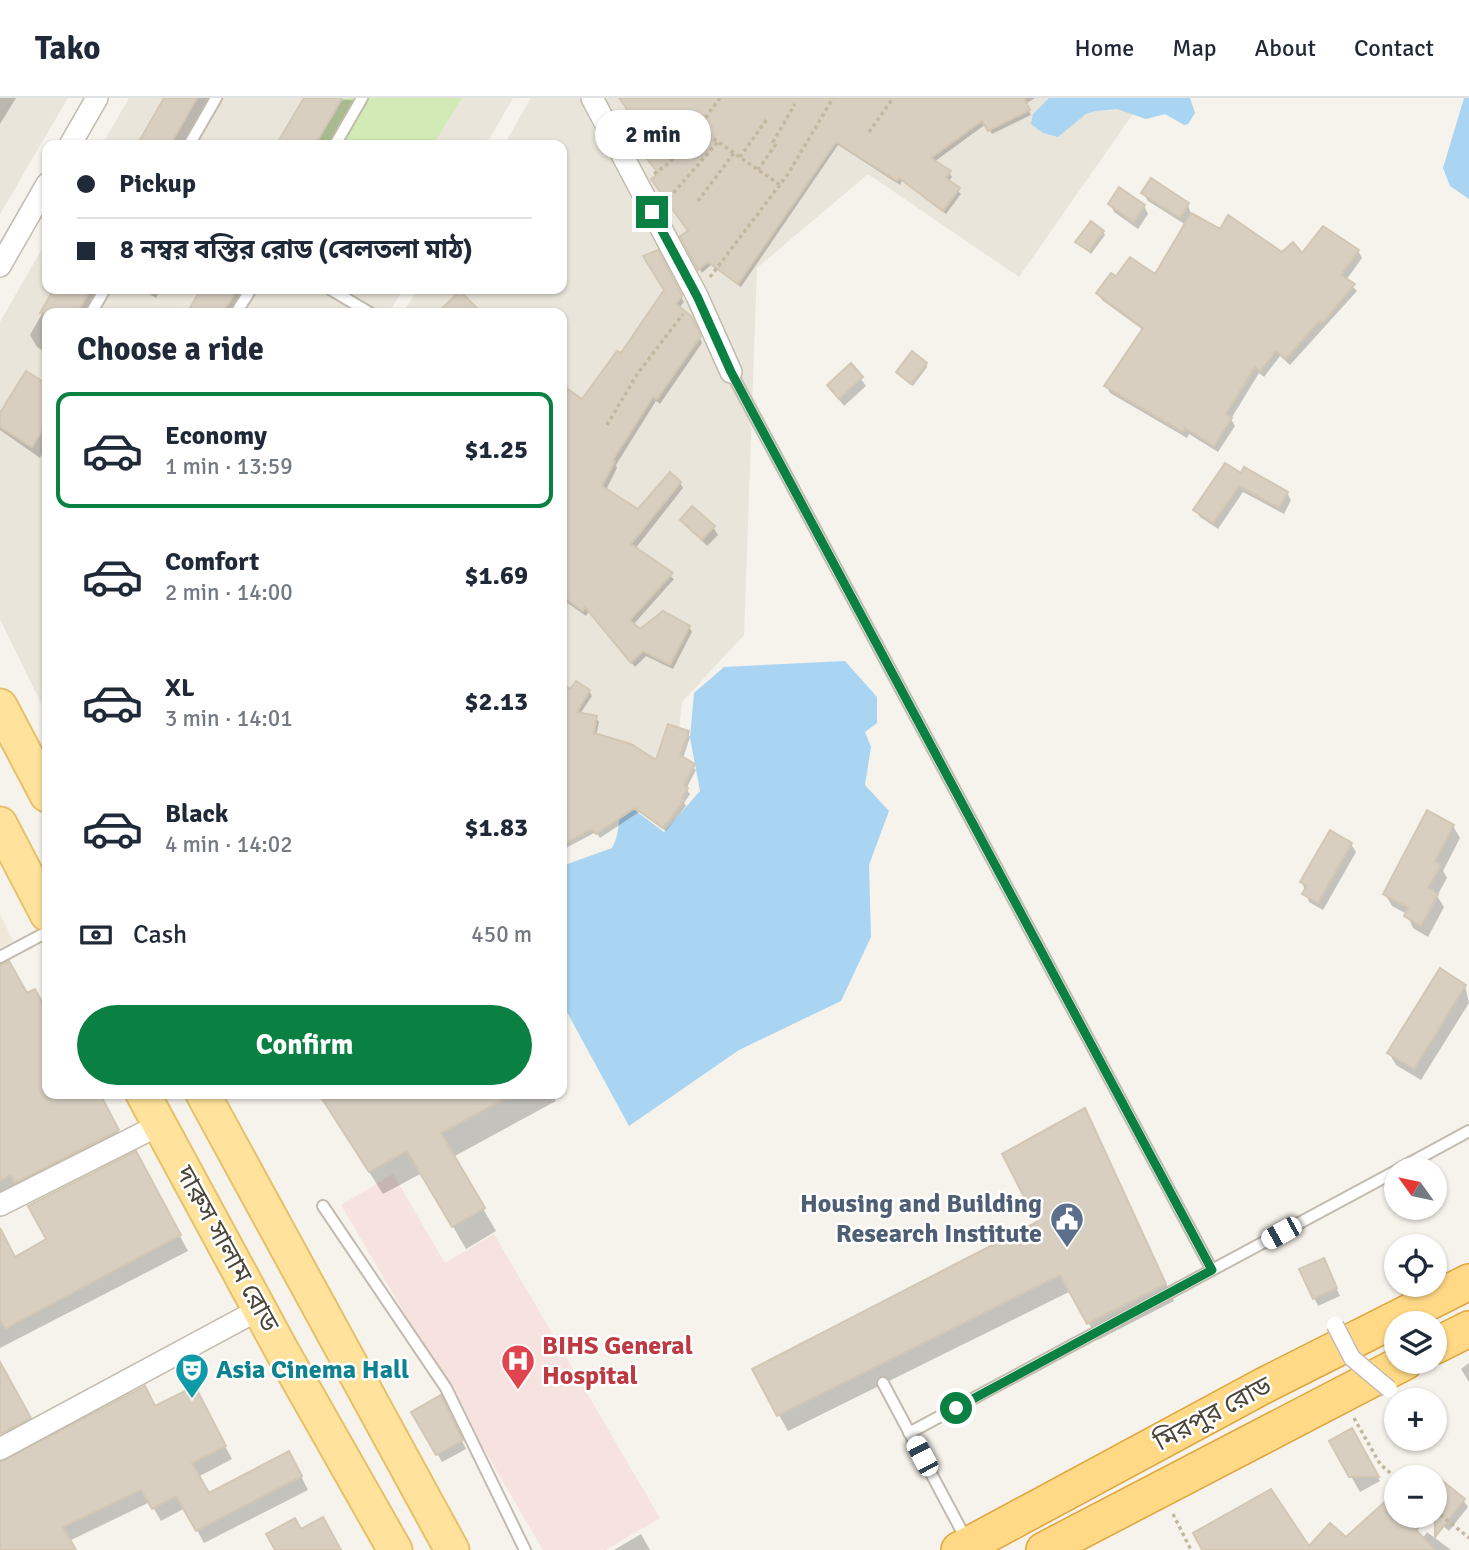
<!DOCTYPE html>
<meta charset="utf-8">
<style>
body{margin:0;font-family:Signika,"Noto Sans Bengali",sans-serif;background:#f6f6f7;color:#1f2937;height:100vh;display:flex;flex-direction:column;font-size:26px;white-space:nowrap}
*{box-sizing:border-box;margin:0}
p{font-size:23px;color:#747a83}
.icon{flex:none;width:38px;height:38px;fill:none;stroke:currentColor;stroke-width:2;stroke-linecap:round;stroke-linejoin:round}
.map{position:relative;flex:1;overflow:hidden}
.sheet{position:absolute;left:42px;top:210px;width:525px;height:791px;display:flex;flex-direction:column;background:#fff;border-radius:14px;box-shadow:0 2px 5px #0004}
.sheet>*{flex:none}
.banner{position:absolute;left:42px;top:42px;width:525px;height:154px;border-radius:14px;box-shadow:0 2px 5px #0004;display:grid;align-content:center;height:154px;padding:0 35px;background:#fff}
.needle{width:46px;rotate:303deg}
.controls{position:absolute;left:1384px;top:1059px;display:grid;gap:14px}
.controls a{display:grid;place-items:center;width:63px;height:63px;border-radius:50%;background:#fff;box-shadow:0 2px 5px #0004;font-size:35px}
.end{position:absolute;width:32px;height:32px;margin:-16px;border:9px solid #0b8043;background:#fff;box-shadow:0 0 0 4px #fff}
.from{border-radius:50%}
.bubble{position:absolute;height:49px;border-radius:24px;background:#fff;box-shadow:0 2px 5px #0004;font-size:23px;font-weight:800;line-height:49px;text-align:center}
.car{position:absolute;width:21px;height:42px;margin:-21px -10px;border-radius:9px;box-shadow:0 0 5px 2px #0007;background:linear-gradient(#fff 24%,#345 0 40%,#fff 0 76%,#345 0 86%,#fff 0)}
.banner b{display:flex;align-items:center;gap:24px;height:66px;font-size:26px}
.banner b+b{border-top:2px solid #e0e1e3}
.banner i{width:18px;height:18px;background:#1f2937}
ul{padding:0;list-style:none}
li{display:flex;align-items:center;gap:21px;height:116px;margin:0 14px 10px;padding:0 21px;border:4px solid transparent;border-radius:14px}
li div{flex:1}
li b{display:block;font-size:26px}
li em{font-style:normal;font-weight:800}
li.current{border-color:#0b8043}
li>.icon{width:63px;height:63px;stroke-width:1.5}
h2{padding:0 35px;font-size:32px;line-height:84px}
.pay{display:flex;align-items:center;gap:18px;height:77px;padding:0 35px;font-size:26px}
.pay p{margin-inline-start:auto}
.action{display:flex;gap:14px;margin-top:auto;padding:14px 35px}
.action a{flex:1;height:80px;border-radius:42px;background:#0b8043;color:#fff;font-size:28px;font-weight:800;line-height:80px;text-align:center}
header{display:flex;align-items:center;gap:42px;box-sizing:border-box;height:98px;padding:0 35px;background:#fff;border-bottom:2px solid #e0e1e3}
header strong{font-size:33px}
nav{display:flex;gap:38px;margin-inline-start:auto;font-size:24px}
.map>svg:first-child{display:block}
.residential{fill:#eae5da}
.education{fill:#efe8d6}
.medical{fill:#f6e3e0}
.green{fill:#d2eab5}
.water{fill:#a9d4f2}
.shadow{fill:#0003}
.building{fill:#d8cfc1;stroke:#d3c7b4;stroke-width:2}
.lines{fill:none;stroke-linecap:round;stroke-linejoin:round}
.service-casing{stroke:#c2bbae;stroke-width:14}
.minor-casing{stroke:#c2bbae;stroke-width:24}
.primary-casing{stroke:#e6c16a;stroke-width:37}
.trunk-casing{stroke:#e0a43c;stroke-width:38}
.path{stroke:#c4b79f;stroke-width:3.5;stroke-dasharray:3.5 3.5;stroke-linecap:butt}
.service{stroke:#fff;stroke-width:10}
.minor{stroke:#fff;stroke-width:21}
.primary{stroke:#ffe39c;stroke-width:33}
.trunk{stroke:#ffd985;stroke-width:35}
.pedestrian-bridge-casing{stroke:#c2bbae;stroke-width:19;stroke-linecap:butt}
.pedestrian-bridge{stroke:#fff;stroke-width:16}
.route{stroke:#0b8043;stroke-width:9}
.labels{text-anchor:middle;dominant-baseline:central;stroke-width:5;stroke-linejoin:round;paint-order:stroke}
.service-label{font-size:26px;font-weight:bold;fill:#4e5e75;stroke:#fff;text-anchor:end}
.street-label{font-size:26px;fill:#4b4439;stroke:#fff}
.health-label{font-size:26px;font-weight:bold;fill:#be3a42;stroke:#fff;text-anchor:start}
.culture-label{font-size:26px;font-weight:bold;fill:#0d838f;stroke:#fff;text-anchor:start}
</style>
<header>
<strong>Tako</strong>
<nav><a>Home</a><a>Map</a><a>About</a><a>Contact</a></nav>
</header>
<div class="map">
<svg width="1469" height="1452" viewBox="0 0 1469 1452">
<rect width="100%" height="100%" fill="#f6f3ec"/>
<!-- residential -->
<path class="residential" d="M 0,0 L 68,0 L 0,116 Z
M 129,0 L 513,0 L 486,47 L 102,47 Z
M 531,0 L 1144,0 L 1019,179 L 868,76 L 757,170 L 744,537 L 682,604 L 671,708 L 566,709 L 562,712 L 562,215 L 403,215 L 418,191 L 562,191 L 562,47 L 504,47 Z
M 47,142 L 47,191 L 403,191 L 389,215 L 47,215 L 47,618 L 0,521 L 0,224 Z"/>
<!-- education -->
<path class="education" d="M 0,816 L 13,843 L 0,850 Z"/>
<!-- medical -->
<path class="medical" d="M 393,1076 L 445,1165 L 494,1136 L 660,1420 L 606,1452 L 543,1452 L 341,1107 Z"/>
<!-- green -->
<path class="green" d="M 345,0 L 462,0 L 433,47 L 315,47 Z"/>
<!-- water -->
<path class="water" d="M 1049,0 L 1190,0 L 1195,15 L 1188,26 L 1184,27 L 1165,16 L 1146,21 L 1117,11 L 1095,13 L 1086,16 L 1058,39 L 1043,35 L 1031,26 L 1033,16 Z
M 1464,0 L 1469,0 L 1469,101 L 1450,88 L 1443,70 Z
M 845,563 L 877,599 L 877,625 L 865,634 L 871,649 L 865,687 L 889,713 L 869,767 L 871,839 L 841,903 L 739,952 L 629,1028 L 562,905 L 562,768 L 612,750 C 621,735 616,721 625,705 L 664,734 L 700,693 L 690,640 L 694,595 L 724,569 Z"/>
<!-- shadow -->
<path class="shadow" d="M 0,0 L 16,0 L 0,26 Z
M 166,0 L 210,0 L 183,47 L 139,47 Z
M 306,0 L 355,2 L 328,47 L 278,47 Z
M 620,0 L 1035,0 L 1025,6 L 1031,17 L 992,36 L 986,26 L 934,64 L 949,74 L 952,79 L 948,84 L 961,96 L 946,116 L 902,83 L 900,87 L 838,47 L 741,189 L 711,167 L 702,175 L 682,139 L 690,134 Z
M 1143,95 L 1188,106 L 1191,117 L 1220,134 L 1282,157 L 1358,153 L 1362,160 L 1346,182 L 1357,193 L 1290,267 L 1280,258 L 1264,279 L 1259,275 L 1231,321 L 1235,328 L 1218,354 L 1189,336 L 1187,340 L 1110,295 L 1106,288 L 1143,232 L 1102,202 L 1098,195 L 1116,181 L 1155,179 L 1186,127 L 1148,103 Z
M 1110,106 L 1144,108 L 1148,116 L 1138,131 L 1114,114 Z
M 1103,134 L 1105,137 L 1091,156 L 1078,144 Z
M 657,154 L 684,204 L 679,210 L 694,225 L 702,245 L 660,306 L 656,303 L 616,367 L 617,370 L 606,392 L 639,413 L 680,385 L 683,390 L 635,451 L 674,481 L 633,527 L 639,534 L 689,529 L 692,534 L 673,571 L 646,558 L 635,569 L 589,513 L 586,518 L 562,501 L 562,289 L 583,303 L 621,258 L 666,192 Z
M 56,191 L 104,191 L 90,215 L 47,215 L 47,255 L 37,249 L 30,237 Z
M 141,191 L 161,191 L 156,200 Z
M 203,191 L 238,191 L 244,201 L 235,215 L 189,215 Z
M 926,266 L 927,269 L 913,288 L 898,275 Z
M 851,268 L 866,288 L 844,308 L 829,288 Z
M 26,275 L 47,288 L 47,347 L 40,360 L 0,332 L 0,318 Z
M 1242,377 L 1287,395 L 1291,402 L 1284,416 L 1243,394 L 1218,431 L 1200,419 L 1195,412 Z
M 682,422 L 713,429 L 718,437 L 707,448 Z
M 562,586 L 571,593 L 589,593 L 592,598 L 580,616 L 596,620 L 599,624 L 596,638 L 657,664 L 688,635 L 690,639 L 683,660 L 696,672 L 686,691 L 690,696 L 684,705 L 686,708 L 666,733 L 639,714 L 600,740 L 596,734 L 562,752 L 562,719 L 621,687 L 562,699 Z
M 1453,728 L 1460,740 L 1443,773 L 1447,780 L 1437,798 L 1444,809 L 1428,839 L 1413,830 L 1407,816 L 1392,808 L 1385,796 Z
M 1351,746 L 1356,754 L 1323,812 L 1309,804 L 1302,784 Z
M 0,870 L 27,898 L 34,894 L 47,916 L 47,996 L 98,996 L 126,1048 L 0,1103 Z
M 1465,888 L 1469,905 L 1421,982 L 1396,967 L 1389,955 Z
M 320,996 L 552,996 L 556,1003 L 453,1059 L 496,1133 L 466,1151 L 422,1075 L 383,1096 Z
M 1093,1029 L 1174,1203 L 1098,1242 L 1071,1193 L 788,1333 L 779,1317 L 1039,1124 Z
M 144,1071 L 188,1153 L 0,1250 L 0,1134 L 15,1161 L 48,1142 Z
M 1327,1169 L 1340,1198 L 1318,1208 L 1301,1172 Z
M 1469,1265 L 1469,1284 L 1461,1271 Z
M 1,1270 L 34,1328 L 11,1340 L 0,1320 Z
M 199,1300 L 232,1361 L 198,1379 L 208,1397 L 296,1368 L 308,1392 L 204,1445 L 185,1410 L 161,1423 L 150,1404 L 69,1443 L 74,1452 L 0,1452 L 0,1372 L 156,1310 Z
M 444,1307 L 466,1351 L 442,1364 L 414,1315 Z
M 1351,1332 L 1380,1383 L 1360,1394 L 1331,1343 Z
M 1424,1370 L 1435,1379 L 1414,1379 Z
M 1435,1379 L 1463,1402 L 1468,1409 L 1449,1433 L 1431,1418 L 1398,1452 L 1313,1452 L 1346,1441 L 1396,1395 L 1396,1418 L 1435,1418 Z
M 1427,1434 L 1451,1452 L 1415,1452 Z
M 641,1436 L 650,1452 L 614,1452 Z"/>
<!-- building -->
<path class="building" d="M 164,0 L 197,0 L 170,47 L 137,47 Z
M 304,0 L 342,0 L 315,47 L 276,47 Z
M 619,0 L 1024,0 L 1030,12 L 988,33 L 982,23 L 931,60 L 951,73 L 946,80 L 960,90 L 943,113 L 899,80 L 897,83 L 836,44 L 738,186 L 708,164 L 698,172 L 680,138 L 688,133 L 651,81 L 659,76 L 643,56 L 646,53 L 621,17 L 628,12 Z
M 1151,80 L 1189,105 L 1180,120 L 1141,95 Z
M 1119,89 L 1145,107 L 1134,124 L 1108,106 Z
M 1191,115 L 1220,131 L 1228,117 L 1282,154 L 1293,144 L 1302,155 L 1323,128 L 1359,152 L 1341,177 L 1355,186 L 1324,223 L 1318,224 L 1286,261 L 1276,253 L 1260,273 L 1255,269 L 1226,316 L 1232,320 L 1214,348 L 1185,330 L 1183,334 L 1104,288 L 1143,230 L 1096,195 L 1111,175 L 1116,178 L 1130,159 L 1155,176 Z
M 1091,123 L 1104,133 L 1089,153 L 1075,144 Z
M 658,152 L 682,198 L 676,206 L 691,218 L 701,238 L 657,301 L 653,299 L 613,362 L 615,363 L 602,388 L 638,411 L 670,374 L 681,384 L 631,446 L 673,475 L 630,522 L 640,531 L 663,513 L 690,528 L 670,567 L 643,553 L 631,565 L 585,509 L 583,513 L 562,498 L 562,287 L 582,301 L 617,253 L 621,255 L 664,192 L 643,158 Z
M 54,191 L 91,191 L 77,215 L 40,215 Z
M 201,191 L 237,191 L 223,215 L 187,215 Z
M 460,193 L 482,215 L 437,215 Z
M 912,253 L 927,265 L 911,286 L 896,274 Z
M 851,265 L 863,279 L 839,301 L 827,287 Z
M 26,273 L 47,286 L 47,325 L 32,349 L 0,329 L 0,315 Z
M 1225,365 L 1241,375 L 1244,369 L 1288,394 L 1279,410 L 1239,388 L 1213,425 L 1193,412 Z
M 692,408 L 715,428 L 702,442 L 680,422 Z
M 576,583 L 590,592 L 577,614 L 597,618 L 594,635 L 631,646 L 656,662 L 668,626 L 689,633 L 680,657 L 695,666 L 684,687 L 688,690 L 682,700 L 684,702 L 663,730 L 635,710 L 596,736 L 592,731 L 562,747 L 562,717 L 567,714 L 562,691 L 562,586 L 570,591 Z
M 1427,712 L 1454,727 L 1435,763 L 1441,767 L 1428,790 L 1438,796 L 1421,828 L 1404,818 L 1408,810 L 1383,796 Z
M 1330,732 L 1352,745 L 1318,805 L 1302,796 L 1307,788 L 1300,784 Z
M 9,863 L 27,895 L 35,891 L 47,913 L 47,996 L 100,996 L 119,1032 L 15,1085 L 11,1077 L 0,1083 L 0,867 Z
M 1440,870 L 1466,887 L 1414,971 L 1387,955 Z
M 319,996 L 514,996 L 441,1035 L 485,1110 L 452,1129 L 407,1053 L 369,1074 Z
M 1085,1010 L 1166,1186 L 1087,1226 L 1060,1177 L 777,1318 L 752,1271 L 1037,1124 L 1002,1056 Z
M 136,1053 L 181,1137 L 5,1231 L 0,1221 L 0,1130 L 15,1159 L 46,1141 L 28,1108 Z
M 1324,1160 L 1337,1190 L 1313,1201 L 1299,1171 Z
M 0,1264 L 31,1320 L 0,1336 Z
M 145,1288 L 155,1308 L 195,1288 L 226,1348 L 192,1365 L 209,1395 L 289,1353 L 302,1378 L 196,1433 L 176,1398 L 152,1411 L 141,1392 L 63,1429 L 76,1452 L 0,1452 L 0,1364 Z
M 441,1297 L 463,1342 L 436,1357 L 411,1314 Z
M 1352,1330 L 1379,1379 L 1349,1379 L 1329,1343 Z
M 1435,1377 L 1465,1401 L 1435,1439 Z
M 1271,1391 L 1309,1448 L 1330,1425 L 1346,1439 L 1388,1401 L 1396,1410 L 1396,1418 L 1403,1418 L 1435,1452 L 1202,1452 L 1193,1435 Z
M 323,1419 L 341,1452 L 275,1452 L 266,1436 L 295,1420 L 301,1431 Z"/>
<g class="lines">
<!-- service casing -->
<g class="service-casing">
<path id="service" d="M 189,47 L 216,0
M 335,47 L 362,0
M 330,191 L 370,215
M 91,215 L 105,191
M 236,215 L 251,191
M 731,274 L 1212,1172
M 0,859 L 47,834
M 1399,1071 L 1469,1033
M 323,1108 L 446,1290 L 525,1452
M 883,1285 L 966,1441
M 909,1335 L 1396,1073"/>
</g>
<!-- minor casing -->
<g class="minor-casing">
<path id="minor" d="M 592,0 L 697,198 L 731,274
M 70,47 L 97,0
M 0,168 L 47,86
M 0,1107 L 159,1027
M 0,1351 L 260,1211"/>
</g>
<!-- primary casing -->
<g class="primary-casing">
<path id="primary" d="M 0,608 L 47,697
M 0,726 L 47,816
M 143,996 L 282,1253 L 395,1452
M 203,996 L 452,1452"/>
</g>
<!-- trunk casing -->
<g class="trunk-casing">
<path id="trunk" d="M 1435,1248 L 1469,1231
M 959,1452 L 1265,1287 L 1469,1184
M 1044,1452 L 1405,1264"/>
</g>
<!-- path -->
<path class="path" d="M 720,0 L 698,30 L 780,87
M 869,34 L 893,0
M 740,59 L 767,21
M 758,72 L 776,46 L 773,44 L 795,6
M 654,76 L 669,65 L 698,30
M 669,100 L 718,44
M 698,103 L 734,55
M 710,179 L 788,76 L 833,0
M 607,327 L 638,275 L 683,216
M 1354,1320 L 1380,1366 L 1396,1380
M 1435,1412 L 1469,1440
M 1173,1416 L 1191,1452"/>
<!-- service -->
<use href="#service" class="service"/>
<!-- minor -->
<use href="#minor" class="minor"/>
<!-- primary -->
<use href="#primary" class="primary"/>
<!-- trunk -->
<use href="#trunk" class="trunk"/>
<!-- pedestrian-bridge casing -->
<g class="pedestrian-bridge-casing">
<path id="pedestrian-bridge" d="M 1335,1227 L 1352,1260 L 1389,1291"/>
</g>
<!-- pedestrian-bridge -->
<use href="#pedestrian-bridge" class="pedestrian-bridge"/>
</g>
<g class="lines">
<!-- route -->
<path class="route" d="M 652,114 L 697,198 L 731,274 L 1212,1172 L 956,1310"/>
</g>
<!-- icons -->
<defs>
<g id="civic-pin" transform="scale(1.75)"><path d="M0 17L-7.5 6A9.5 9.5 0 1 1 7.5 6Z" fill="#5c6f8a" stroke="#fff"/><path d="M-.6-6.5H3V-4.5H.6V-3L4-1V1h2V6H-6V1h2V-1L-.6-3ZM-1.2 2.5V6h2.4V2.5Z" fill="#fff"/></g>
<g id="hospital-pin" transform="scale(1.75)"><path d="M0 17L-7.5 6A9.5 9.5 0 1 1 7.5 6Z" fill="#e0444e" stroke="#fff"/><path d="M-5-5h3v3.5h4V-5h3V5h-3V1.5h-4V5h-3Z" fill="#fff"/></g>
<g id="theatre-pin" transform="scale(1.75)"><path d="M0 17L-7.5 6A9.5 9.5 0 1 1 7.5 6Z" fill="#0f9aa8" stroke="#fff"/><path d="M-5-5.5Q0-4 5-5.5V0Q5 5 0 6Q-5 5-5 0ZM-3.3-2.5H-1v1.5H-3.3ZM1-2.5H3.3v1.5H1ZM-2.8 1Q0 5.5 2.8 1Z" fill="#fff"/></g>
</defs>
<g fill-rule="evenodd">
<use href="#civic-pin" x="1067" y="1121"/>
<use href="#hospital-pin" x="518" y="1263"/>
<use href="#theatre-pin" x="192" y="1272"/>
</g>
<g class="labels">
<!-- service labels -->
<g class="service-label">
<text x="1042" y="1106">Housing and Building<tspan x="1042" dy="30">Research Institute</tspan></text>
</g>
<!-- street labels -->
<g class="street-label">
<text transform="translate(227 1151) rotate(61)">দারুস সালাম রোড</text>
<text transform="translate(1213 1316) rotate(-28)">মিরপুর রোড</text>
</g>
<!-- health labels -->
<g class="health-label">
<text x="542" y="1248">BIHS General<tspan x="542" dy="30">Hospital</tspan></text>
</g>
<!-- culture labels -->
<g class="culture-label">
<text x="216" y="1272">Asia Cinema Hall</text>
</g>
</g>
</svg>
<div class="controls">
<a><svg class="needle" viewBox="-14 -14 28 28"><path d="M0-13l5 13h-10z" fill="#e53935"/><path d="M0 13l5-13h-10z" fill="#747a83"/></svg></a>
<a><svg class="icon" aria-label="locate" viewBox="0 0 24 24"><circle cx="12" cy="12" r="6"/><path d="M12 2v4M12 18v4M2 12h4M18 12h4"/></svg></a>
<a><svg class="icon" aria-label="layers" viewBox="0 0 24 24"><path d="M12 4l9 5-9 5-9-5zM3 14l9 5 9-5"/></svg></a>
<a>+</a>
<a>−</a>
</div>
<i class="end from" style="left:956px;top:1310px"></i>
<i class="end" style="left:652px;top:114px"></i>
<div class="bubble" style="left:595px;top:12px;width:116px">2 min</div>
<i class="car" style="left:1281px;top:1135px;rotate:241deg"></i>
<i class="car" style="left:922px;top:1358px;rotate:332deg"></i>
<div class="banner">
<b><i class="from"></i>Pickup</b>
<b><i></i>৪ নম্বর বস্তির রোড (বেলতলা মাঠ)</b>
</div>
<section class="sheet">
<h2>Choose a ride</h2>
<ul>
<li class="current"><svg class="icon" aria-label="car" viewBox="0 0 24 24"><path d="M5 17H2v-5l4-1 3-4h7l3 4 3 1v5h-3M9 17h6M6 11h13"/><circle cx="7" cy="17" r="2"/><circle cx="17" cy="17" r="2"/></svg><div><b>Economy</b><p>1 min · 13:59</p></div><em>$1.25</em></li>
<li><svg class="icon" aria-label="car" viewBox="0 0 24 24"><path d="M5 17H2v-5l4-1 3-4h7l3 4 3 1v5h-3M9 17h6M6 11h13"/><circle cx="7" cy="17" r="2"/><circle cx="17" cy="17" r="2"/></svg><div><b>Comfort</b><p>2 min · 14:00</p></div><em>$1.69</em></li>
<li><svg class="icon" aria-label="car" viewBox="0 0 24 24"><path d="M5 17H2v-5l4-1 3-4h7l3 4 3 1v5h-3M9 17h6M6 11h13"/><circle cx="7" cy="17" r="2"/><circle cx="17" cy="17" r="2"/></svg><div><b>XL</b><p>3 min · 14:01</p></div><em>$2.13</em></li>
<li><svg class="icon" aria-label="car" viewBox="0 0 24 24"><path d="M5 17H2v-5l4-1 3-4h7l3 4 3 1v5h-3M9 17h6M6 11h13"/><circle cx="7" cy="17" r="2"/><circle cx="17" cy="17" r="2"/></svg><div><b>Black</b><p>4 min · 14:02</p></div><em>$1.83</em></li>
</ul>
<div class="pay"><svg class="icon" aria-label="cash" viewBox="0 0 24 24"><path d="M3 7h18v10H3z"/><circle cx="12" cy="12" r="2"/></svg>Cash<p>450 m</p></div>
<div class="action"><a>Confirm</a></div>
</section>
</div>
